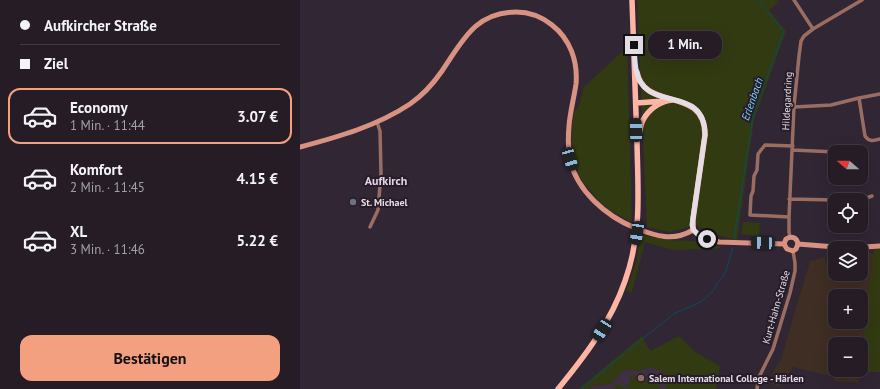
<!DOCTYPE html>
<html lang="de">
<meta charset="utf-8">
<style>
body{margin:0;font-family:"PT Sans",sans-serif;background:#2d252e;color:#f1f3f6;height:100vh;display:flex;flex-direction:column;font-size:15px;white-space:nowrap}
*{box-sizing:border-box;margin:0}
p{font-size:13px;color:#a3a1a7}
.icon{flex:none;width:22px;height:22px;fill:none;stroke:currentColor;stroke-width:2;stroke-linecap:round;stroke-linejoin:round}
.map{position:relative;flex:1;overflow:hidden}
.sheet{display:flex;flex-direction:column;background:#251c26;width:300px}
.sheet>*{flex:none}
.hud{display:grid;align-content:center;height:88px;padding:0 20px;background:#251c26}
.needle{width:26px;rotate:290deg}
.tools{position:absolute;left:528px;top:145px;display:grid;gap:8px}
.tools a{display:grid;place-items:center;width:40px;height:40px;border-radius:8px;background:#251c26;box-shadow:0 4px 16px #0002,0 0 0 1px #423a43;font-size:20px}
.end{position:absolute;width:18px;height:18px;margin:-9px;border:5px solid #e5dde6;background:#111;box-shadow:0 0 0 2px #111}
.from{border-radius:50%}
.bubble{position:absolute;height:28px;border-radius:12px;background:#251c26;box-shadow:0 4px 16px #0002,0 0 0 1px #423a43;font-size:13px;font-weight:700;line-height:28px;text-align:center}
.car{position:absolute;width:12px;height:24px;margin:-12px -6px;border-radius:5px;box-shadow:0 0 3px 1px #0007;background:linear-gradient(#222 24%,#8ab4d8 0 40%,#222 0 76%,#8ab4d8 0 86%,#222 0)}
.hud b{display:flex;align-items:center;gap:14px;height:38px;font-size:15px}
.hud b+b{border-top:1px solid #423a43}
.hud i{width:10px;height:10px;background:#f1f3f6}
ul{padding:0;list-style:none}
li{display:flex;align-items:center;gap:12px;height:56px;margin:0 8px 6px;padding:0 12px;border:2px solid transparent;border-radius:12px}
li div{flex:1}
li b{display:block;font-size:15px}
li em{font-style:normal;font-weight:700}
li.active{border-color:#f3a081}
li>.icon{width:36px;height:36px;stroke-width:1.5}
.primary-button{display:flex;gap:8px;margin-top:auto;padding:8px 20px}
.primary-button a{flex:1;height:46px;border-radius:12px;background:#f3a081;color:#111;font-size:16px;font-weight:700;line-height:46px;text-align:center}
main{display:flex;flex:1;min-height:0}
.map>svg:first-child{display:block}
.built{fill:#3e3041}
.medical{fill:#3e2e23;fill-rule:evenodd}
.green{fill:#323a12}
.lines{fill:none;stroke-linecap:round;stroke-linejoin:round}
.stream{stroke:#0a4a62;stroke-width:1}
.street{stroke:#9a6d63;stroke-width:3.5}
.secondary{stroke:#d99282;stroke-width:5}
.primary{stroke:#ffb5a4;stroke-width:5.5}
.route{stroke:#e5dde6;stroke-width:5}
.worship-dot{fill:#6b7280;stroke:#271c29;stroke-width:1.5}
.education-dot{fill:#8d6e63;stroke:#271c29;stroke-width:1.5}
.labels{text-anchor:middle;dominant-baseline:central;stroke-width:4;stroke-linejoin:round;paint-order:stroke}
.street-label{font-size:10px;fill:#e5dde6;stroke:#271c29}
.poi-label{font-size:10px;font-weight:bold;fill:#e5dde6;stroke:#271c29;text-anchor:start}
.water-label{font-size:11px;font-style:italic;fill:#7ad1fa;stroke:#271c29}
.quarter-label{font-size:12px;font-weight:bold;fill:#e3d4e6;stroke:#271c29}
</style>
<main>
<section class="sheet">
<div class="hud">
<b><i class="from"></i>Aufkircher Straße</b>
<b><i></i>Ziel</b>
</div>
<ul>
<li class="active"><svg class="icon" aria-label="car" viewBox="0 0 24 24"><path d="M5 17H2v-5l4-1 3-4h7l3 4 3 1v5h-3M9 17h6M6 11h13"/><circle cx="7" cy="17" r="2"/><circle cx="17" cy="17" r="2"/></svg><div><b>Economy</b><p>1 Min. · 11:44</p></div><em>3.07 €</em></li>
<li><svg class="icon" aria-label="car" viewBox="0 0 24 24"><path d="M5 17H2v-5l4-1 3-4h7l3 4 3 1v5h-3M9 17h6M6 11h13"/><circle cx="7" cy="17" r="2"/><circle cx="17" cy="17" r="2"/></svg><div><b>Komfort</b><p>2 Min. · 11:45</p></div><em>4.15 €</em></li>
<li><svg class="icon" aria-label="car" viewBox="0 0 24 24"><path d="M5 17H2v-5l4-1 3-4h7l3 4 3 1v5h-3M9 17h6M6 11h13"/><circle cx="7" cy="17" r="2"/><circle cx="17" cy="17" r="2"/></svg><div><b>XL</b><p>3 Min. · 11:46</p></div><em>5.22 €</em></li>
</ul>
<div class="primary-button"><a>Bestätigen</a></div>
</section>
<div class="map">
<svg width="580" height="389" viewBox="0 0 580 389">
<rect width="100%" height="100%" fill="#312633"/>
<!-- built -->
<path class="built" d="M 351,367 L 365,372 L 366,389 L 290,389 L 291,386 L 312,383 L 324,369 L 337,371 Z"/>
<!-- medical -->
<path class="medical" d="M 532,252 L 535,252 L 535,274 L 561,274 L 561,253 L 580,253 L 580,372 L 560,372 L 558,383 L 534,381 L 534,377 L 493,367 L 479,387 L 471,383 L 473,372 L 481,359 L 510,261 L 525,257 L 526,264 L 529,264 ZM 535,296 L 561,296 L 561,322 L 535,322 ZM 535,344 L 561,344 L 561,370 L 535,370 Z"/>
<!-- green -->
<path class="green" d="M 337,0 L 477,0 L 479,2 L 469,10 L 486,31 L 454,120 L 437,240 L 409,233 L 396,225 L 370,232 L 347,227 Z
M 327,47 L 332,222 L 311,211 L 300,202 L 288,188 L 280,178 L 274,163 L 271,135 L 274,112 L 279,106 L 284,87 Z
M 443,222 L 460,223 L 459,236 L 441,234 Z
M 341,235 L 367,240 L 393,241 L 422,247 L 415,249 L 373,250 L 345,242 L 332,292 L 326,291 L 336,263 Z
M 574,249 L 580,249 L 580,372 L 560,372 L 560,370 L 561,370 L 561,361 Z
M 342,336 L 350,351 L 379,336 L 395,352 L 420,366 L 416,389 L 366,389 L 365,373 L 351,367 L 337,371 L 324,369 L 312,383 L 291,386 L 289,389 L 279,389 Z
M 332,375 L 360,385 L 359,389 L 314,389 L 316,384 L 327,388 Z"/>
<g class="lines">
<!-- stream -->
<path class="stream" d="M 434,240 L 452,122 L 458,100 L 484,32 L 458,0
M 281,389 L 294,378 L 375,313 L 401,302 L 412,292 L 426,271 L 433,247"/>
<!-- street -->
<path class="street" d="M 494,0 L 513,29
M 559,98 L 565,136 C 569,142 574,141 580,139
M 494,107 L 531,105 L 559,98 L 580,94
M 492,150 L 536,152
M 489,199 L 535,200
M 561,200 L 572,196
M 489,217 L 450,215 L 451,196 L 453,191 L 454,176 L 457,170 L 458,154 L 461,150 L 465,145 L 493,146
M 70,227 L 78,210 L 81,173 L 80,131 L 77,122
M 490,237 L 489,232 L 489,217 L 494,106 L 499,56 L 501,41 L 504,36 L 513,29 L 562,0
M 457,389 L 459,377 L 473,349 L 490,293 L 495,271 L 495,263 L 493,251"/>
<!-- secondary -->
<path class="secondary" d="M 0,147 C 38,137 77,126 110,104 C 123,95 133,84 142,71 C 162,42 175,12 216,12 C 229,12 242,17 252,25 C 270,39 278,61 276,84 C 274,98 270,112 269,126 C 268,137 268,149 270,160 C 277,191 306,216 335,228 C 356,236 373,242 393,230 L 402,237 L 419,242 L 484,244
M 484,244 L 486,239 C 492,235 497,238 498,244
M 484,244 L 487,249 L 493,251 L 496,249 L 498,244
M 498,244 L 548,248 L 580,246"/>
<!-- primary -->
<path class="primary" d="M 337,72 C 344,112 405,85 405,135 L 393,219 L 393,230
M 336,103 L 364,101
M 339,135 C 340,130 341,124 343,120 C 349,109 360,101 373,100
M 258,389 C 285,356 311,322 325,281 C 342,233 338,193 337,143 C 335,95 334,48 332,0"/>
</g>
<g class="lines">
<!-- route -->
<path class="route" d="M 334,45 C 335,57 334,74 342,84 C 359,108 405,89 405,135 L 392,225 C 394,233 399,236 407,239"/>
</g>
<!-- markers -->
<circle class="worship-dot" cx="53" cy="202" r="4"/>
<circle class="education-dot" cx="341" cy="378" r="4"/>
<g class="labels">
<!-- street labels -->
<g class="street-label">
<text transform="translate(487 101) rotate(-87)">Hildegardring</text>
<text transform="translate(476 307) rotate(-74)">Kurt-Hahn-Straße</text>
</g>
<!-- poi labels -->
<g class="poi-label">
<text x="61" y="202">St. Michael</text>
<text x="349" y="378">Salem International College - Härlen</text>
</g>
<!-- water labels -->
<g class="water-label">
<text transform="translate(452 99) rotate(-71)">Erlenbach</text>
</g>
<!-- quarter labels -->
<g class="quarter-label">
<text x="86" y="180">Aufkirch</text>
</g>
</g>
</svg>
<div class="tools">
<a><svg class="needle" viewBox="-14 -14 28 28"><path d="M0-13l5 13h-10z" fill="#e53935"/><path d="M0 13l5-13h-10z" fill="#a3a1a7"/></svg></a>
<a><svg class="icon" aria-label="locate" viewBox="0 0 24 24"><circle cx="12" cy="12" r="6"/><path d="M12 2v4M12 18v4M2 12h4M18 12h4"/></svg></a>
<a><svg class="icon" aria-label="layers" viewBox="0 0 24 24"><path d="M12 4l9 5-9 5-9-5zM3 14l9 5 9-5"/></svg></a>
<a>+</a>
<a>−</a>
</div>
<i class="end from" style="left:407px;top:239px"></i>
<i class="end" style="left:334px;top:45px"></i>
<div class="bubble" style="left:348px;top:31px;width:74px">1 Min.</div>
<i class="car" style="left:336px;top:130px;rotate:359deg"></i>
<i class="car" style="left:270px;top:159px;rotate:164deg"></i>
<i class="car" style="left:337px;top:233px;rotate:189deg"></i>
<i class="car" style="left:463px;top:243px;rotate:272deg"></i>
<i class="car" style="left:302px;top:330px;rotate:213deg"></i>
</div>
</main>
